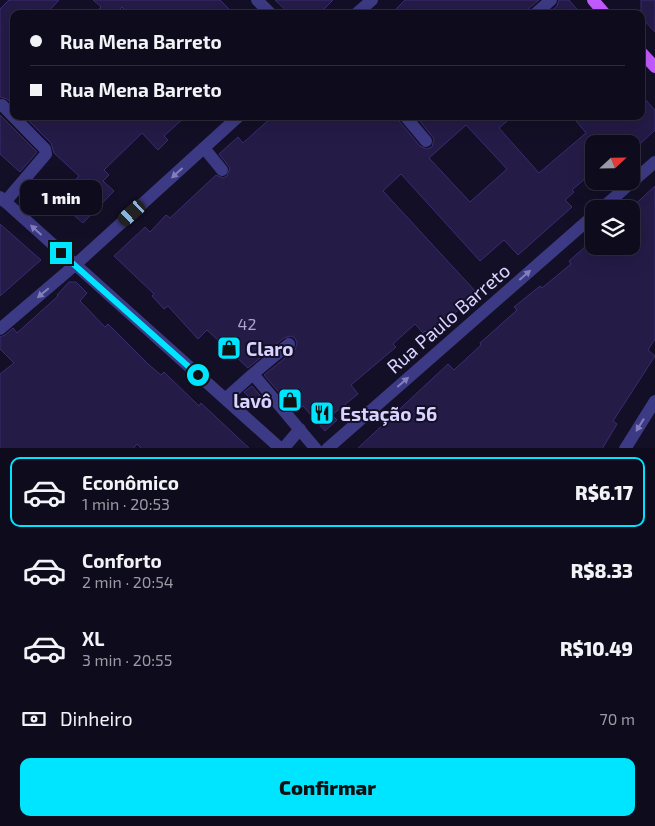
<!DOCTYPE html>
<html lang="pt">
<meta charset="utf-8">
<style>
body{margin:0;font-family:"Exo 2",sans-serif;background:#171425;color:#f1f3f6;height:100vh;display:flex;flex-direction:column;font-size:19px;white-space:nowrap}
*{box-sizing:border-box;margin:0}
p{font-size:16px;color:#9b9ba3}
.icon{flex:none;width:28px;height:28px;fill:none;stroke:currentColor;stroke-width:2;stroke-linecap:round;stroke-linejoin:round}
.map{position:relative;height:448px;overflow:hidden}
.sheet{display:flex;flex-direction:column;background:#0e0b1c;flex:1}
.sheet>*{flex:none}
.hud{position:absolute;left:10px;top:10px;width:635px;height:110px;border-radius:10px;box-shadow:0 5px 20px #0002,0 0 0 1px #2e2b3b;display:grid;align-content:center;height:110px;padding:0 20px;background:#0e0b1c}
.needle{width:32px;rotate:68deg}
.buttons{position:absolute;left:585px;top:135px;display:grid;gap:10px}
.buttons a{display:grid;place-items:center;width:55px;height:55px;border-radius:10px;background:#0e0b1c;box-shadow:0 5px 20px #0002,0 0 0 1px #2e2b3b;font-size:25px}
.end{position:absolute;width:22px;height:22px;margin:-11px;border:6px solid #00e5ff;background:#111;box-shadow:0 0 0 2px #111}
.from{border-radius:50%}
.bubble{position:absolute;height:35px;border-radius:10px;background:#0e0b1c;box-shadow:0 5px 20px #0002,0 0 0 1px #2e2b3b;font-size:16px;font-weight:800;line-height:35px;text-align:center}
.car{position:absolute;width:15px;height:30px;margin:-15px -8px;border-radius:6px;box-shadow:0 0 4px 1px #0007;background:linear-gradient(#222 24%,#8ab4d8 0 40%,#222 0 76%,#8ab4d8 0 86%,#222 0)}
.hud b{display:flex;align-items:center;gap:18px;height:48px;font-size:19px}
.hud b+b{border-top:1px solid #2e2b3b}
.hud i{width:12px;height:12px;background:#f1f3f6}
ul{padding:9px 0 0;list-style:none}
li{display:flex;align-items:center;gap:15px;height:70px;margin:0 10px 8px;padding:0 10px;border:2px solid transparent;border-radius:10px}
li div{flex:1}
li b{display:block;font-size:19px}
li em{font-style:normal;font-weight:800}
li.selected{border-color:#00e5ff}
li>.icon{width:45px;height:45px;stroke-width:1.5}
.pay{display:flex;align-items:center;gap:12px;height:55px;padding:0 20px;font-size:19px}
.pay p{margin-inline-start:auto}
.cta{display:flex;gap:10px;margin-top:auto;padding:10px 20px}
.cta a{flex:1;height:58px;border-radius:10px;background:#00e5ff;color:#111;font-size:20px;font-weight:800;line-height:58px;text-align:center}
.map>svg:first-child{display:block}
.building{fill:#241b47;stroke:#3b2d73;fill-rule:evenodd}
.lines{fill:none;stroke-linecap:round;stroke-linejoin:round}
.minor{stroke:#3d3a85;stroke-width:12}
.major{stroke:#c25bff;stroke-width:12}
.oneway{fill:#837fbc}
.route{stroke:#00e5ff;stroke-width:6}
.labels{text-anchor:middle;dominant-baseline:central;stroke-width:4;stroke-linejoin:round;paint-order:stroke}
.number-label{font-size:16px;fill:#aca6d1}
.street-label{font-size:19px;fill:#d9d4ff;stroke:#130f26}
.poi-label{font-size:19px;font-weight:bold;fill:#d9d4ff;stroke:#130f26;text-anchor:start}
</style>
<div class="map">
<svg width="655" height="449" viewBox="0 0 655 449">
<rect width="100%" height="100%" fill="#130f26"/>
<!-- building -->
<path class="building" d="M 9,0 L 59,0 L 46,14 L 14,14 L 14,105 L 7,99 L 0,97 L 0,9 Z
M 93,0 L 220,0 L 234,14 L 128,14 L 122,7 L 115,14 L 94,14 L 101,7 Z
M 275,0 L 333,0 L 319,14 L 290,14 Z
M 405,0 L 539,0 L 529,8 L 527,14 L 391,14 Z
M 559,0 L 569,0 L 581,14 L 548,14 L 557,6 Z
M 641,0 L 655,0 L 655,32 L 641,17 Z
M 641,95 L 655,110 L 655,130 L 640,144 L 594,144 L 594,171 L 572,190 L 574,192 L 565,200 L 572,207 L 518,255 L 504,240 L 480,261 L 401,174 L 383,191 L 477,293 L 430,336 L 425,331 L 423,333 L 415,324 L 393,344 L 396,347 L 351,385 L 358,394 L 332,415 L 337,420 L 325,431 L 303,406 L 296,412 L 264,375 L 295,350 L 297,343 L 295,338 L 291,336 L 284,338 L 248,368 L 207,330 L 198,339 L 168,306 L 164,309 L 152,296 L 154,294 L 114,256 L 145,227 L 150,232 L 166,215 L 170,218 L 216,175 L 223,178 L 227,176 L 230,168 L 219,154 L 238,137 L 243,143 L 273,116 L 397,116 L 399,121 L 420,146 L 427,149 L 432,147 L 434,139 L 416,116 L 513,116 L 499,128 L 539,173 L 586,133 L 572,116 L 641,116 ZM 466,125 L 507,169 L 470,202 L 429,158 Z
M 0,115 L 37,152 L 20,172 L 0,154 Z
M 24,116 L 186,116 L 164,136 L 168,140 L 158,150 L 142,133 L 104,170 L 109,175 L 103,181 L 114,191 L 83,223 L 56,200 L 79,176 L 54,153 L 51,143 Z
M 655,186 L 655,339 L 648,350 L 655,356 L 613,421 L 617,424 L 602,449 L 357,449 L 448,364 L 454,370 L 481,345 L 480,343 L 517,310 L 514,307 L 540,286 L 542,288 L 571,264 L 569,261 L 586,246 L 631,246 L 631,211 L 634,209 L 630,209 Z
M 0,224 L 41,260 L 0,296 Z
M 69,282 L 76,282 L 87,293 L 80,301 L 105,327 L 108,324 L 148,364 L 161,375 L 164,372 L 199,406 L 201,403 L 250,449 L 142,449 L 137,444 L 133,449 L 0,449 L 0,374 L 14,363 L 0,349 L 0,337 L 5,335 L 13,328 L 17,333 L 58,296 L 57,295 Z
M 252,386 L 265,401 L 258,406 L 244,392 Z"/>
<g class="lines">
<!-- minor -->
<path class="minor" d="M 257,0 L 271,14
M 356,14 L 372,0
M 535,14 L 551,0
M 2,105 L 45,149 L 46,154 L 5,202
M 405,116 L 426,141
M 204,148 L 222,170
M 0,197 L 281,449
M 601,209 L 655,162
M 0,329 L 75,265 L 239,116
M 253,374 L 289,344
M 225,399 L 253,374 L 316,449
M 283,449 L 300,429
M 327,449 L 594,215
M 625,449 L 655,401"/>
<!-- major -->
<path class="major" d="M 593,0 L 605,14
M 641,52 L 655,67"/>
</g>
<!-- one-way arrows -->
<defs><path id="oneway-solid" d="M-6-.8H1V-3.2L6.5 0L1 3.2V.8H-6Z" transform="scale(1.25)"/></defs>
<g class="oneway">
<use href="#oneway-solid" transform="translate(177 173) rotate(138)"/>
<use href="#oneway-solid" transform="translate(36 230) rotate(-138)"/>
<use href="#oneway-solid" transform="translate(525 275) rotate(-41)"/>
<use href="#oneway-solid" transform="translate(43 293) rotate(140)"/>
<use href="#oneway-solid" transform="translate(403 382) rotate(-41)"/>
<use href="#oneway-solid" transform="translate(640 425) rotate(122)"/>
</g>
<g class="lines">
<!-- route -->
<path class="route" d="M 61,253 L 198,375"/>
</g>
<!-- icons -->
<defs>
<g id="shop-square" transform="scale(1.25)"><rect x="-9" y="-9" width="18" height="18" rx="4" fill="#00e5ff" stroke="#130f26"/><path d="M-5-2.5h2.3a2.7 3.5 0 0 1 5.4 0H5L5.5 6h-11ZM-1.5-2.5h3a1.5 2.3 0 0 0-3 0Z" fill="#111"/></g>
<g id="restaurant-square" transform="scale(1.25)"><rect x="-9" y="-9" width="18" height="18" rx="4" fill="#00e5ff" stroke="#130f26"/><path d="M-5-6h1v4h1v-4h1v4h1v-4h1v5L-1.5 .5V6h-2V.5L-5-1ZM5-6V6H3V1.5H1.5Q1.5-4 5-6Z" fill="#111"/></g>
</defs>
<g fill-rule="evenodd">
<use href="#shop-square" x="229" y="348"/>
<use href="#shop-square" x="290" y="400"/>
<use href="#restaurant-square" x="322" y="413"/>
</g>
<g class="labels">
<!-- number labels -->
<g class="number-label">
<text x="247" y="323">42</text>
</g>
<!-- street labels -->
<g class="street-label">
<text transform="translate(448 318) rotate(-41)">Rua Paulo Barreto</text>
</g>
<!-- poi labels -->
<g class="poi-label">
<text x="246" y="348">Claro</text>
<text x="272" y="400" text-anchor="end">lavô</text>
<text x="340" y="413">Estação 56</text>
</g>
</g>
</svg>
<div class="buttons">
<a><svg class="needle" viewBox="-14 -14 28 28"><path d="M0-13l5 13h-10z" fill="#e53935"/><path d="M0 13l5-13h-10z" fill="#9b9ba3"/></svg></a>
<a><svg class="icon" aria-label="layers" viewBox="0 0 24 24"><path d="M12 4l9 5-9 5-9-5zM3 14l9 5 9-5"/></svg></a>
</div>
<i class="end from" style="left:198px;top:375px"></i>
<i class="end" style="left:61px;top:253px"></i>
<div class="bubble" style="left:20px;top:180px;width:82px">1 min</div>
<i class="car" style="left:132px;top:213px;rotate:228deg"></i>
<div class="hud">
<b><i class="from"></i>Rua Mena Barreto</b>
<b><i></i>Rua Mena Barreto</b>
</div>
</div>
<section class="sheet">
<ul>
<li class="selected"><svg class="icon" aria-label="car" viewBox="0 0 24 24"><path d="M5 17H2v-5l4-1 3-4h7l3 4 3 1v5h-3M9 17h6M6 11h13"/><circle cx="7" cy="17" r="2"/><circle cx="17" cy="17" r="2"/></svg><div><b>Econômico</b><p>1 min · 20:53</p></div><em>R$6.17</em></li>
<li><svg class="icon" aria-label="car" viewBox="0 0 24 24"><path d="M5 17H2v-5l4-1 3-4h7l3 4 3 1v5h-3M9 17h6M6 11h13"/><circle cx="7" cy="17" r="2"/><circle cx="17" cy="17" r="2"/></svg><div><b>Conforto</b><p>2 min · 20:54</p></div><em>R$8.33</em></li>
<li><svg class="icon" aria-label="car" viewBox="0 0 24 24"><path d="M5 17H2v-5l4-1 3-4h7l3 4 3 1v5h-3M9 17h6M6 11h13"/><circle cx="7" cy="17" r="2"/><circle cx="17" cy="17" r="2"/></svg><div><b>XL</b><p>3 min · 20:55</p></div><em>R$10.49</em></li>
</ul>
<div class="pay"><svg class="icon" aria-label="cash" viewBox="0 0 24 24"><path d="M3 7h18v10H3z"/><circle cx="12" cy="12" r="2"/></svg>Dinheiro<p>70 m</p></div>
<div class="cta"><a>Confirmar</a></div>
</section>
